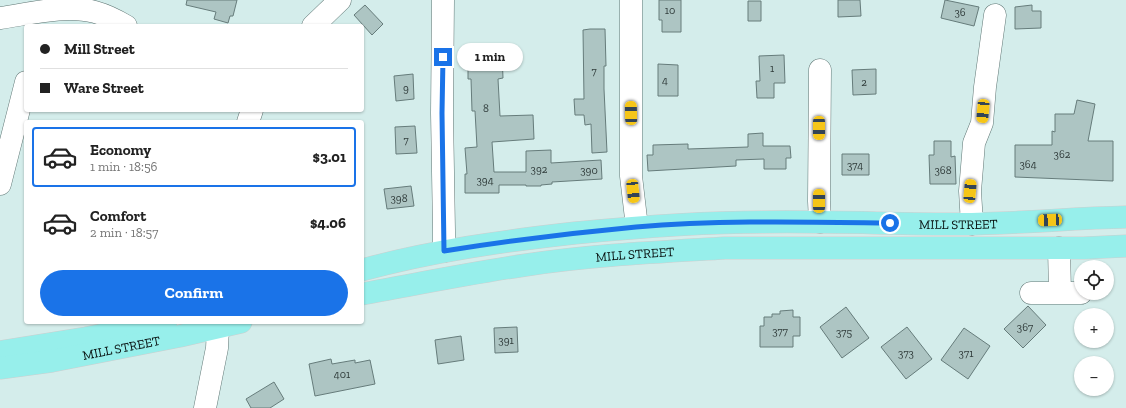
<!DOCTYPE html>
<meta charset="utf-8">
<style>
body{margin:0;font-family:"Zilla Slab",serif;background:#f2f2f2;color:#222;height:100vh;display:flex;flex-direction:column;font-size:15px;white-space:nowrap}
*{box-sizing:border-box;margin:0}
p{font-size:13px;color:#767676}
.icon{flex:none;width:22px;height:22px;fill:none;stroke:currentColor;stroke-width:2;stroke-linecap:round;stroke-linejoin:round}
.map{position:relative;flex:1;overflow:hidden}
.panel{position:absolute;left:24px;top:120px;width:340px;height:204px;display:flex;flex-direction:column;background:#fff;border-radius:4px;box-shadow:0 1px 3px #0004}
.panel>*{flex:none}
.guide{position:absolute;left:24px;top:24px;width:340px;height:88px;border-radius:4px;box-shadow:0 1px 3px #0004;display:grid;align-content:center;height:88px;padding:0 16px;background:#fff}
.buttons{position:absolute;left:1074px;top:260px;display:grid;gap:8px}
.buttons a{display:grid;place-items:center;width:40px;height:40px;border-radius:50%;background:#fff;box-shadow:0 1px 3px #0004;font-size:20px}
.end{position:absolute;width:18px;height:18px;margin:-9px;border:5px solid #1a73e8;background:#fff;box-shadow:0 0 0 2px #fff}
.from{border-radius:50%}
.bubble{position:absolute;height:28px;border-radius:14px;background:#fff;box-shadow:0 1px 3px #0004;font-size:13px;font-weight:700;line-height:28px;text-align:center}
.car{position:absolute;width:12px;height:24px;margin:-12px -6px;border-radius:5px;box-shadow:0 0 3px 1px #0007;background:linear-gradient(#f5c518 24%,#345 0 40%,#f5c518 0 76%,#345 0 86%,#f5c518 0)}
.guide b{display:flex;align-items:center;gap:14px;height:38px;font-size:15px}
.guide b+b{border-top:1px solid #e0e0e0}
.guide i{width:10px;height:10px;background:#222}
ul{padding:7px 0 0;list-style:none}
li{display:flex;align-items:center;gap:12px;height:60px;margin:0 8px 6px;padding:0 8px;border:2px solid transparent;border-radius:4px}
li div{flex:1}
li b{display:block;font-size:15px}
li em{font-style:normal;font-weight:700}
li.active{border-color:#1a73e8}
li>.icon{width:36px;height:36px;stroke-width:1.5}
.action{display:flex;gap:8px;margin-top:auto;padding:8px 16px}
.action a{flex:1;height:46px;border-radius:24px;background:#1a73e8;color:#fff;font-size:16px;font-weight:700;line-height:46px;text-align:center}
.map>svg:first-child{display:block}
.building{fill:#adc5c3;stroke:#667c7b}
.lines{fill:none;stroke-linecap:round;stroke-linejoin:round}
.minor-casing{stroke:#5f7674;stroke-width:23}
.major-casing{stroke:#cdcfcf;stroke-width:23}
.minor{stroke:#fff;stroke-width:22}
.major{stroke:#97efeb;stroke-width:22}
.route{stroke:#1a73e8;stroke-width:5}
.labels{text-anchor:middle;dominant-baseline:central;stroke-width:3.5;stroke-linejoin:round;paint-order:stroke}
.number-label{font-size:11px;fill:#303c3b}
.street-label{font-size:13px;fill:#070f0e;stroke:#d4edeb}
</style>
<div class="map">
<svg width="1126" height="408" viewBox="0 0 1126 408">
<rect width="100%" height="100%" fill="#d4edeb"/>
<!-- building -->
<path class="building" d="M 187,0 L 237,0 L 233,16 L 230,16 L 228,23 L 214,19 L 216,12 L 186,5 Z
M 659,0 L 681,0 L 681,32 L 662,32 L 662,20 L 659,20 Z
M 838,0 L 860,0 L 861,16 L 838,17 Z
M 945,0 L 979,7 L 974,26 L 941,18 Z
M 748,1 L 761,1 L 761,21 L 748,21 Z
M 365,5 L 383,24 L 372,35 L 354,15 Z
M 1032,5 L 1032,11 L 1041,11 L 1041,28 L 1015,29 L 1015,7 Z
M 590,29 L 605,29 L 606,66 L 604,66 L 604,89 L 607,152 L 592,153 L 591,124 L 585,125 L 584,115 L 575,115 L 574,99 L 584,99 L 583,30 Z
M 502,54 L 503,78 L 498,79 L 500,116 L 533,115 L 534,139 L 492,142 L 494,172 L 526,172 L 526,151 L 551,150 L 551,163 L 601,160 L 602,179 L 552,182 L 552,184 L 541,185 L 541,186 L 526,186 L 526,185 L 499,185 L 499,193 L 465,193 L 465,174 L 467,174 L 465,148 L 477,147 L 475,111 L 472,111 L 471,79 L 468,79 L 468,55 Z
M 784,55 L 785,83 L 774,83 L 774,98 L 757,98 L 756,81 L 760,81 L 759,56 Z
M 658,64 L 678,65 L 678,96 L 658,96 Z
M 876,69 L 876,94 L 853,95 L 852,70 Z
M 413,74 L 414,99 L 396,101 L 394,76 Z
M 1077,100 L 1095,104 L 1088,141 L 1113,141 L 1113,181 L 1015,177 L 1015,145 L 1052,145 L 1052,131 L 1055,132 L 1055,114 L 1074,114 Z
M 415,126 L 417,153 L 396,154 L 395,127 Z
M 763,133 L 763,146 L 790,146 L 791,158 L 786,158 L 786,169 L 764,169 L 764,159 L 736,160 L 736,166 L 648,171 L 647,155 L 653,155 L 653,145 L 688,144 L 688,149 L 748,147 L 748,134 Z
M 934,141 L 951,141 L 951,157 L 955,156 L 956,184 L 930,184 L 929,155 L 934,155 Z
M 842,154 L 869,154 L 869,175 L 842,175 Z
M 411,186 L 414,206 L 387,209 L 384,189 Z
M 1028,306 L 1046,325 L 1023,348 L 1004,329 Z
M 846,307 L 869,338 L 842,358 L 820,327 Z
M 793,310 L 793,317 L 800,317 L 800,336 L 793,336 L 793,347 L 760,347 L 760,326 L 764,326 L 764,317 L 772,317 L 772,314 L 780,314 L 780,311 Z
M 517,327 L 518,352 L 495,353 L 494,328 Z
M 907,327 L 932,359 L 906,379 L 881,347 Z
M 964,328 L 990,346 L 968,379 L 941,360 Z
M 461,336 L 464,360 L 438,364 L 435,340 Z
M 331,359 L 332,364 L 355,360 L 355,363 L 370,360 L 375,384 L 315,396 L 309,364 Z
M 274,382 L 284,399 L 270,408 L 251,408 L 246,399 Z"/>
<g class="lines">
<!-- minor casing -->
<g class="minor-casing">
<path id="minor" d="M 443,0 L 442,113 L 444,231 L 444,251
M 631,0 L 631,176 L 637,227
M 0,18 C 29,14 66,4 95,12 C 106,15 116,20 126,26
M 313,26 L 340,0
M 820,70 L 819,201 L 820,222
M 248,122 L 252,110
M 0,184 L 26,82
M 972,224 L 970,191 L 974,143 L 982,123 L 985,87 L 995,15
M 1031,293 L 1060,293 L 1059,248
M 1060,293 L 1081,293
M 205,408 L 217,348 L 218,328 L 220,322"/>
</g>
<!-- major casing -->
<g class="major-casing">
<g id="major">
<path id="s1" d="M 362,270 C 431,251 503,241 575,233 C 637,227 700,222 763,222 C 829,221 895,224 960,224 C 1016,224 1071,218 1126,217"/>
<path id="s2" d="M 362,294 C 417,284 471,273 526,265 C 592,255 659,252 725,248 L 1084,248 L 1126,246"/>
<path d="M 0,352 L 86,338 L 166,322"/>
<path id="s3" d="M 0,368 L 52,361 L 180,336 L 241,322"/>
</g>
</g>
<!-- minor -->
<use href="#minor" class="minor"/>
<!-- major -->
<use href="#major" class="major"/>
</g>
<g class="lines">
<!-- route -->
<path class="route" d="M 443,57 L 442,113 L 444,251 C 507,241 571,233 636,227 C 720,220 805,222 890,223"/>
</g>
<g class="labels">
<!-- number labels -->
<g class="number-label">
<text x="670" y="10">10</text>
<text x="960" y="12">36</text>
<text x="772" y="68">1</text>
<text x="594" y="71">7</text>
<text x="665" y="80">4</text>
<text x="864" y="82">2</text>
<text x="406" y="88">9</text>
<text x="486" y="108">8</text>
<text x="406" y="140">7</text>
<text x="1062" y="154">362</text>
<text x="1028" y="164">364</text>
<text x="855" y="165">374</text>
<text x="539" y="169">392</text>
<text x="589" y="170">390</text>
<text x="943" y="170">368</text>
<text x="485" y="180">394</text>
<text x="399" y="198">398</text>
<text x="1025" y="327">367</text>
<text x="780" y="331">377</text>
<text x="844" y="332">375</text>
<text x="506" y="340">391</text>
<text x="906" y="353">373</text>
<text x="966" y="353">371</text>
<text x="342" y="374">401</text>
</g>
<!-- street labels -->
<g class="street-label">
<text stroke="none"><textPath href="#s1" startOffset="600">MILL STREET</textPath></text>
<text stroke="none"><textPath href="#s2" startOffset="276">MILL STREET</textPath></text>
<text stroke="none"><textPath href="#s3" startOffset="123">MILL STREET</textPath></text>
</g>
</g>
</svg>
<div class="buttons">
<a><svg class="icon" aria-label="locate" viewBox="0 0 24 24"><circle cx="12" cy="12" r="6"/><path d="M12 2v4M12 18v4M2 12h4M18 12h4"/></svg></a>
<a>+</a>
<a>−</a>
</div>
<i class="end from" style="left:890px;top:223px"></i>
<i class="end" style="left:443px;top:57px"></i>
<div class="bubble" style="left:457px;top:43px;width:66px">1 min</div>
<i class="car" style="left:983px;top:111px;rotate:185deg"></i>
<i class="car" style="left:631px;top:113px;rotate:359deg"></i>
<i class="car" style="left:819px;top:128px;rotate:180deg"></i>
<i class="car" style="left:633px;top:191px;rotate:174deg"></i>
<i class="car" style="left:970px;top:191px;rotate:5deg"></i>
<i class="car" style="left:819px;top:201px;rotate:0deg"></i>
<i class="car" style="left:1050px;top:220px;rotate:267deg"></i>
<div class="guide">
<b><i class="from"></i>Mill Street</b>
<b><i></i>Ware Street</b>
</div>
<section class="panel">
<ul>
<li class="active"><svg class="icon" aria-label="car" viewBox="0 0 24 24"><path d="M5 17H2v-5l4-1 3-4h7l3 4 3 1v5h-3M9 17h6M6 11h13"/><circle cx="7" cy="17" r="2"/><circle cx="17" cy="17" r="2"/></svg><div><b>Economy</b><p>1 min · 18:56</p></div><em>$3.01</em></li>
<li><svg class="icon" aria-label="car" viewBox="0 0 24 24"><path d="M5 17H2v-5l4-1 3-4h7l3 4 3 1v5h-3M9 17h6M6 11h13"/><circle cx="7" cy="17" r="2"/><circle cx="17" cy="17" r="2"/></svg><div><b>Comfort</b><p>2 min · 18:57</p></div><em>$4.06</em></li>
</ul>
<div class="action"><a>Confirm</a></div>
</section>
</div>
